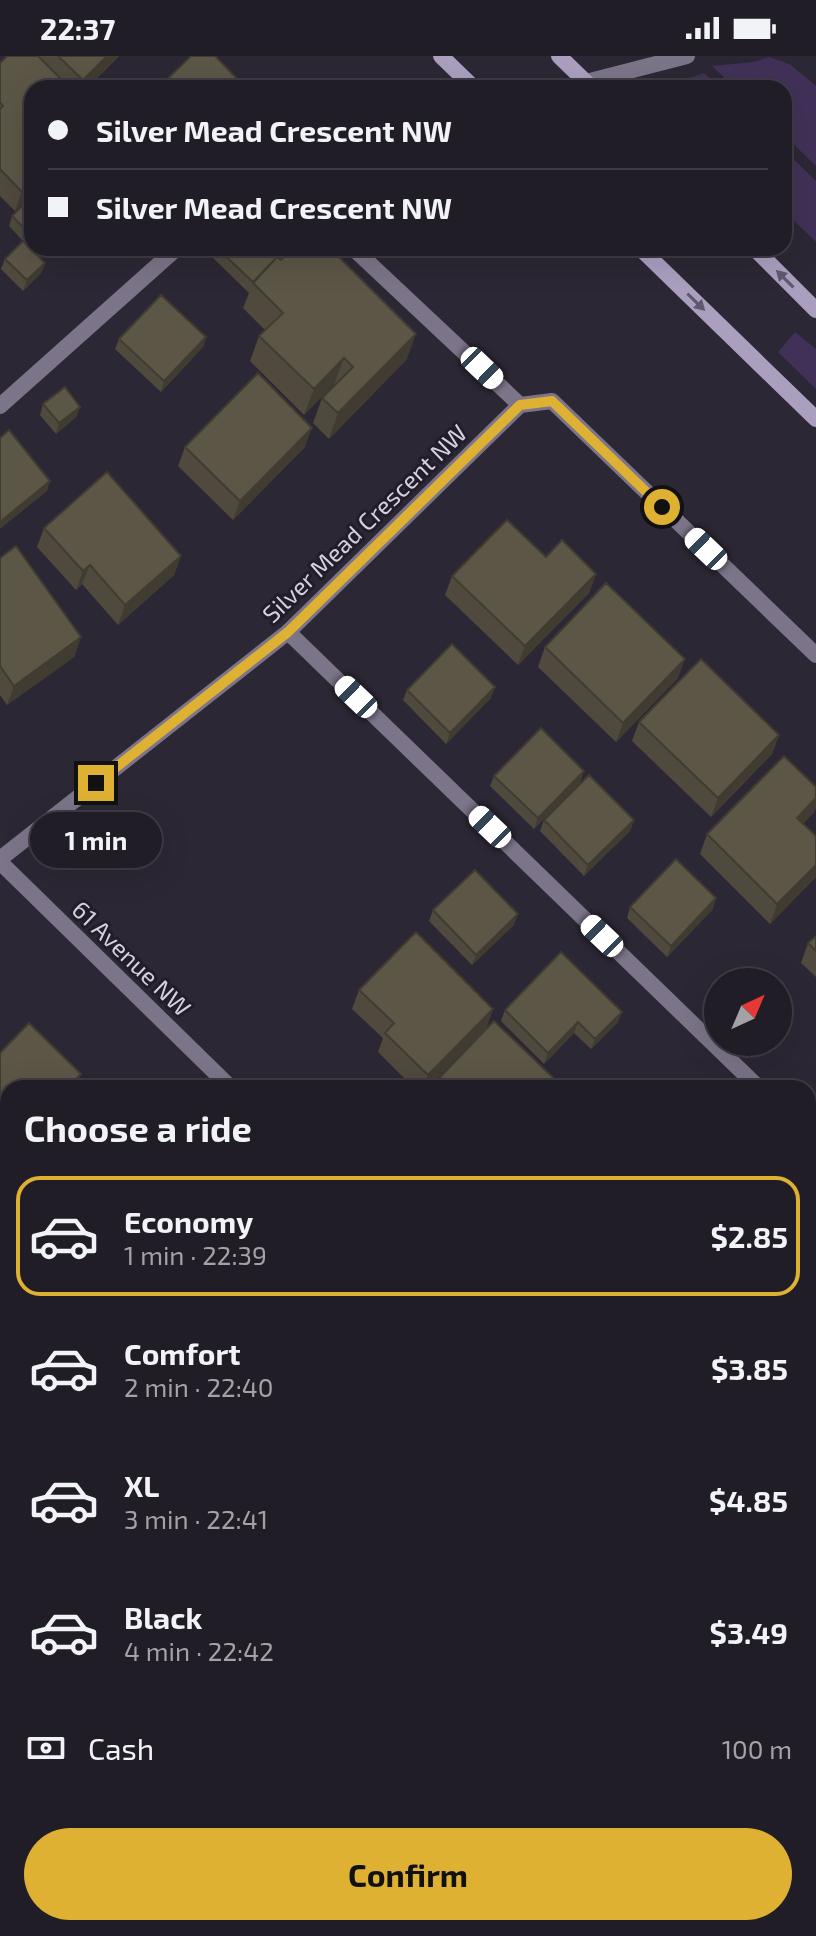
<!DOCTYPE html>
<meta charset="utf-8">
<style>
body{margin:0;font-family:"Exo 2",sans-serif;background:#2d2a33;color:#f1f3f6;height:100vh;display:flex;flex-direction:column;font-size:30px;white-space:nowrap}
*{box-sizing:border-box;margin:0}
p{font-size:26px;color:#a2a2a7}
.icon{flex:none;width:44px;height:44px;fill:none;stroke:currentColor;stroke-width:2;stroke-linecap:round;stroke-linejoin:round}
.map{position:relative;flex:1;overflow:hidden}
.details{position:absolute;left:0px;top:1024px;width:816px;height:856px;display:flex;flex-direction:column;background:#211d27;border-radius:24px 24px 0 0;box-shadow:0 8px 32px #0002,0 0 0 2px #3e3b44}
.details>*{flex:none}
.hud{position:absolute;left:24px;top:24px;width:768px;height:176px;border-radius:24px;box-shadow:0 8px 32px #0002,0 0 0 2px #3e3b44;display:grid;align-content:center;height:176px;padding:0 24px;background:#211d27}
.needle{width:52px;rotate:44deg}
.controls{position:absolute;left:704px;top:912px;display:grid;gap:16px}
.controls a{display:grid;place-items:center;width:88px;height:88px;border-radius:50%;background:#211d27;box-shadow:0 8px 32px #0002,0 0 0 2px #3e3b44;font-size:40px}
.end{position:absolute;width:36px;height:36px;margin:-18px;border:10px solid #deb133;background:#111;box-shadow:0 0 0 4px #111}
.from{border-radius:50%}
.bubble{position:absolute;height:56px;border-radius:28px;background:#211d27;box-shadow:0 8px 32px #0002,0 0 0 2px #3e3b44;font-size:26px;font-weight:700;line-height:56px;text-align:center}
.car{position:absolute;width:24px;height:48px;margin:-24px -12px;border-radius:10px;box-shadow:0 0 6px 2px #0007;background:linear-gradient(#fff 24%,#345 0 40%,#fff 0 76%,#345 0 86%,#fff 0)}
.hud b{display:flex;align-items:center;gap:28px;height:76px;font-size:30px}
.hud b+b{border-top:2px solid #3e3b44}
.hud i{width:20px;height:20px;background:#f1f3f6}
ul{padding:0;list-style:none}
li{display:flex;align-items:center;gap:24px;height:120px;margin:0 16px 12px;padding:0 8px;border:4px solid transparent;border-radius:24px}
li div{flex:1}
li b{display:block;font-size:30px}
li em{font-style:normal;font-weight:700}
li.selected{border-color:#deb133}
li>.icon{width:72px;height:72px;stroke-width:1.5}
h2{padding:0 24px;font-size:36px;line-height:96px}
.pay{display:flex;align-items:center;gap:20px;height:88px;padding:0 24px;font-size:30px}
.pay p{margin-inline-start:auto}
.cta{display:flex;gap:16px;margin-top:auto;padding:16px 24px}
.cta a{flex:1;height:92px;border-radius:48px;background:#deb133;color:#111;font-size:32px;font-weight:700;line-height:92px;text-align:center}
.status{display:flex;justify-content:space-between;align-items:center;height:56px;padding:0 40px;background:#211d27;direction:ltr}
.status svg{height:22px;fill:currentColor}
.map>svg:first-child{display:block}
.green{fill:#413158}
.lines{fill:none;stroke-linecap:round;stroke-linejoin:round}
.lane{stroke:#7c7589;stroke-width:16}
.street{stroke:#7c7589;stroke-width:16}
.secondary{stroke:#ab9fc0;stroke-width:16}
.wall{fill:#4f4a3d}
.shaded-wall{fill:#403c32}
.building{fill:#5c5647;stroke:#403c32;stroke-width:2}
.oneway{fill:#60586e}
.route{stroke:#deb133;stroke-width:10}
.labels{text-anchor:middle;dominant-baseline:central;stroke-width:6;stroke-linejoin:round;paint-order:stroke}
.street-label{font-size:24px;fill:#d5d2db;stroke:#221d2a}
</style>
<div class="status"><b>22:37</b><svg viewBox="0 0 49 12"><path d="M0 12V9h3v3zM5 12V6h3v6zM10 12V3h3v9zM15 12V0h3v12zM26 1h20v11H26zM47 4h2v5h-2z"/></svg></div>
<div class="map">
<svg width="816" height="1880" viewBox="0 0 816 1880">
<rect width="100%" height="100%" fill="#2c2734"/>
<!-- green -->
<path class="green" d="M 769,1 L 791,9 L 816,30 L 816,110 L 784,79 L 784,32 L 735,32 L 712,10 L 754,6 Z
M 704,17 L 720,32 L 660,32 Z
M 784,94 L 816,125 L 816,186 L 784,155 Z
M 795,276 L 816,293 L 816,333 L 778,296 Z"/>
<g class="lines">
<!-- lane -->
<path class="lane" d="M 586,26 L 687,0
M 353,192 L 520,349
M 0,350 L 177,192
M 288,576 L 759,1032
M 808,1079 L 816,1087
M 0,1327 L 8,1335
M 418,1880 L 426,1872"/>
<!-- street -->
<path class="street" d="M 0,803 L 288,576 L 520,349 L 552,345 L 816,599
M 0,806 L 231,1032
M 808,1595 L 816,1603"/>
<!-- secondary -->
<path class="secondary" d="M 441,0 L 474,32
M 559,0 L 592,32
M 640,192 L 816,363
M 754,192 L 816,254"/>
</g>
<!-- wall -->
<path class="wall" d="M 7,0 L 119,0 L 87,32 L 32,32 L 32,138 L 15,155 L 0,140 L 0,7 Z
M 32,140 L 32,188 L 29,191 L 45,207 L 41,217 L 23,235 L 1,213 L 5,203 L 23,185 L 9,170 L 12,160 Z
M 209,192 L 330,192 L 407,303 L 329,383 L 313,367 L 322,342 L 335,329 L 334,328 L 304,359 L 250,305 L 259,280 L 265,274 L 243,252 L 249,237 L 208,197 Z
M 206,281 L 203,291 L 161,336 L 115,293 L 119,283 Z
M 43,348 L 80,351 L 76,361 L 56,378 L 40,359 Z
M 185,391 L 305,391 L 233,464 L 178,410 Z
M 44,472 L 181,500 L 174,519 L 118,569 L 82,528 L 76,534 L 37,491 Z
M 546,501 L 596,518 L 589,537 L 518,609 L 445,539 L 452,520 Z
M 0,502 L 81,581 L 74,601 L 7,649 L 0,639 Z
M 545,591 L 678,622 L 616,686 L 538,611 Z
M 407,634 L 491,642 L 446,688 L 403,644 Z
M 639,666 L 779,679 L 772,698 L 711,761 L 632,685 Z
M 494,720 L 581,725 L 534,773 L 490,730 Z
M 816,731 L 816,751 L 814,756 L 803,768 L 816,780 L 816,821 L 770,868 L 700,798 L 707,778 Z
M 544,764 L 634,764 L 630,775 L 584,820 L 540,775 Z
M 630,851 L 713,853 L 667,901 L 627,862 Z
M 433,854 L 514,869 L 472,909 L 429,865 Z
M 816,880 L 816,921 L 801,907 L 808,887 Z
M 359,934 L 493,953 L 486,973 L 427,1032 L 414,1032 L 378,996 L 383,982 L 352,953 Z
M 505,954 L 618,966 L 591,993 L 574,977 L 544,1008 L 501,965 Z
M 0,997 L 81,1018 L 77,1028 L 73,1032 L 8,1032 L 8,1135 L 5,1057 L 0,1052 Z
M 440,1021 L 564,1032 L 436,1032 Z
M 816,1352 L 816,1420 L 808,1412 L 808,1360 Z
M 0,1498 L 8,1502 L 8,1626 L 0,1622 Z
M 85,1872 L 190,1873 L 188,1880 L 82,1880 Z
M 653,1872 L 793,1872 L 785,1880 L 777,1880 L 775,1878 L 774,1880 L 653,1880 L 651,1878 Z"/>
<!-- shaded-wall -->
<path class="shaded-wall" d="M 107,0 L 119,0 L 87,32 L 80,32 L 83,24 Z
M 32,126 L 32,138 L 15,155 L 22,136 Z
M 45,207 L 41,217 L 23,235 L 27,224 Z
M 416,278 L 407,303 L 329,383 L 338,357 Z
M 206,281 L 203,291 L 161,336 L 164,325 Z
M 344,302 L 334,328 L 304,359 L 314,333 Z
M 80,351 L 76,361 L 56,378 L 59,367 Z
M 312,372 L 305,391 L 233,464 L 240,445 Z
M 50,425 L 47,435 L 0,473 L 0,466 Z
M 181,500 L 174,519 L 118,569 L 125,549 Z
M 90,509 L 82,528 L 76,534 L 83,515 Z
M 596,518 L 589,537 L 518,609 L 525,590 Z
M 81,581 L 74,601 L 7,649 L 14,630 Z
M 685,603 L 678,622 L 616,686 L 623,667 Z
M 495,631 L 491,642 L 446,688 L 450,677 Z
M 779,679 L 772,698 L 711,761 L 718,742 Z
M 584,715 L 581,725 L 534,773 L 538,762 Z
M 816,742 L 816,751 L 814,756 L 790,781 L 797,762 Z
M 634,764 L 630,775 L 584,820 L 588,809 Z
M 816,809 L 816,821 L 770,868 L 777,848 Z
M 716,842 L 713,853 L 667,901 L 671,890 Z
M 518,858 L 514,869 L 472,909 L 476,899 Z
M 493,953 L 486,973 L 427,1032 L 423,1032 L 428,1019 Z
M 622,956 L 618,966 L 591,993 L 595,983 Z
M 578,966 L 574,977 L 544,1008 L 548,997 Z
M 81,1018 L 77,1028 L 73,1032 L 67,1032 Z
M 8,1127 L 8,1135 L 0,1142 L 0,1135 Z
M 816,1337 L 816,1349 L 808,1357 L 808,1345 Z
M 816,1811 L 816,1827 L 808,1835 L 808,1819 Z
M 733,1872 L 737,1872 L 735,1880 L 725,1880 Z
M 766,1872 L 777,1872 L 774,1880 L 758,1880 Z
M 785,1872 L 793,1872 L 785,1880 L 782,1880 Z"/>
<!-- building -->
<path class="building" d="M 7,0 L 38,0 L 70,32 L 32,32 L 32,126 L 22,136 L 0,113 L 0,53 L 3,50 L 0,46 L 0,7 Z
M 58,0 L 107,0 L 83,24 Z
M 191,0 L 215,0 L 246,32 L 158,32 Z
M 32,140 L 32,180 L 12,160 Z
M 23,185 L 45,207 L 27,224 L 5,203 Z
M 217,192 L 293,192 L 281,204 L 277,201 L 253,226 Z
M 293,192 L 330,192 L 416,278 L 338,357 L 322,342 L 353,311 L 344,302 L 314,333 L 259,280 L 283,257 L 253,227 L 277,201 L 281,204 Z
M 161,239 L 206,281 L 164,325 L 119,283 Z
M 258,317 L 312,372 L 240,445 L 185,391 Z
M 65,331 L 80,351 L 59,367 L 43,348 Z
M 9,374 L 50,425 L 0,466 L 0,382 Z
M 107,416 L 181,500 L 125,549 L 90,509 L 83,515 L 44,472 Z
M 507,464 L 546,501 L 562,484 L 596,518 L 525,590 L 452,520 Z
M 16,490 L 81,581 L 14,630 L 0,610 L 0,502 Z
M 606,527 L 685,603 L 623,667 L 545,591 Z
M 452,588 L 495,631 L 450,677 L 407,634 Z
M 701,603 L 779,679 L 718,742 L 639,666 Z
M 541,672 L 584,715 L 538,762 L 494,720 Z
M 784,700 L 816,731 L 816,742 L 797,762 L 816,780 L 816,809 L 777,848 L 707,778 Z
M 589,719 L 634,764 L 588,809 L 544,764 Z
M 676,803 L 716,842 L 671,890 L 630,851 Z
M 475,814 L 518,858 L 476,899 L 433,854 Z
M 416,876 L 493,953 L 428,1019 L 385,977 L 394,967 L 359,934 Z
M 816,880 L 816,895 L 808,887 Z
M 561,896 L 622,956 L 595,983 L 578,966 L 548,997 L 505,954 Z
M 494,965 L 564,1032 L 451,1032 L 440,1021 Z
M 29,967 L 81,1018 L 67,1032 L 8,1032 L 8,1046 L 0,1038 L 0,997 Z
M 695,1024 L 703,1032 L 687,1032 Z
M 8,1054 L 8,1127 L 0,1135 L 0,1062 Z
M 808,1273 L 816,1281 L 816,1337 L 808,1345 Z
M 816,1352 L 816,1393 L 808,1386 L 808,1360 Z
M 0,1498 L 8,1502 L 8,1603 L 0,1599 Z
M 808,1696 L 816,1704 L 816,1811 L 808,1819 Z
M 808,1831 L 813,1836 L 808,1840 Z
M 85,1872 L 188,1872 L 190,1873 L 187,1880 L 96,1880 L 96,1878 Z
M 257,1872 L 324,1872 L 323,1880 L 256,1880 Z
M 680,1872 L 733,1872 L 725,1880 L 689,1880 Z
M 748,1872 L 766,1872 L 758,1880 Z"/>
<!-- one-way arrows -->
<defs><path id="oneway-solid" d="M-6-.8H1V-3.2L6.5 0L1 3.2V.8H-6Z" transform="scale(2)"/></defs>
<g class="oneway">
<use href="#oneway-solid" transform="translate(785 223) rotate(-135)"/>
<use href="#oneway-solid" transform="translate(696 246) rotate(44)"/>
</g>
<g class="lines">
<!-- route -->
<path class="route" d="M 96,727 L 288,576 L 520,349 L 552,345 L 662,451"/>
</g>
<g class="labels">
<!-- street labels -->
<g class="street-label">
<text transform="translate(364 467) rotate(-44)">Silver Mead Crescent NW</text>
<text transform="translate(132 902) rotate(44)">61 Avenue NW</text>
</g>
</g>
</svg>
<div class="controls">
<a><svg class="needle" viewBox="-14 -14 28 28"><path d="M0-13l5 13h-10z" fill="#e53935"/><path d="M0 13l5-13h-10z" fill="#a2a2a7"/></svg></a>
</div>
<i class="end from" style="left:662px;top:451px"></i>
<i class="end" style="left:96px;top:727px"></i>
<div class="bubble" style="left:30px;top:756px;width:132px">1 min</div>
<i class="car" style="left:482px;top:312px;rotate:134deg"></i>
<i class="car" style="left:706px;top:493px;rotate:314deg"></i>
<i class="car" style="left:356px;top:641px;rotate:314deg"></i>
<i class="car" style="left:490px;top:771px;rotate:314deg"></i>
<i class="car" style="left:602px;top:880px;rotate:314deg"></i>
<div class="hud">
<b><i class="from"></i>Silver Mead Crescent NW</b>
<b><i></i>Silver Mead Crescent NW</b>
</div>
<section class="details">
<h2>Choose a ride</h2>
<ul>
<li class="selected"><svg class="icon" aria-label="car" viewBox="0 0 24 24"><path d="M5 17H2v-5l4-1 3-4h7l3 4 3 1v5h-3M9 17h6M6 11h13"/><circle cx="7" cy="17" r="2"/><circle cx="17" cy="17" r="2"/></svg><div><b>Economy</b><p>1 min · 22:39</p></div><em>$2.85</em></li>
<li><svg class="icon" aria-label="car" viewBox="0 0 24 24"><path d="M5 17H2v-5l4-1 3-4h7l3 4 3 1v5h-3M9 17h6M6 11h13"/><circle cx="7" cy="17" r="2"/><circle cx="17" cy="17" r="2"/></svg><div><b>Comfort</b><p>2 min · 22:40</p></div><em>$3.85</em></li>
<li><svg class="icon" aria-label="car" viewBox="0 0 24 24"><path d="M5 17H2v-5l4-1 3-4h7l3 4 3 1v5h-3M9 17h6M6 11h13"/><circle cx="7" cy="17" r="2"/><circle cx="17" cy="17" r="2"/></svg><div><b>XL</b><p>3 min · 22:41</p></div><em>$4.85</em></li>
<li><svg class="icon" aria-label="car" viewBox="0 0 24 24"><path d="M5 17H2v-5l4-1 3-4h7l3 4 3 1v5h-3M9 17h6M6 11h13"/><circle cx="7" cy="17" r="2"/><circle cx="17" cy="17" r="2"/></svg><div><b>Black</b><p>4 min · 22:42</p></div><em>$3.49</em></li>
</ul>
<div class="pay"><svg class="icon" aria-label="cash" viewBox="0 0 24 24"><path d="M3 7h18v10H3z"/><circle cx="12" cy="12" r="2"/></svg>Cash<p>100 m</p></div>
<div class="cta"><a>Confirm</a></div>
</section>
</div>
